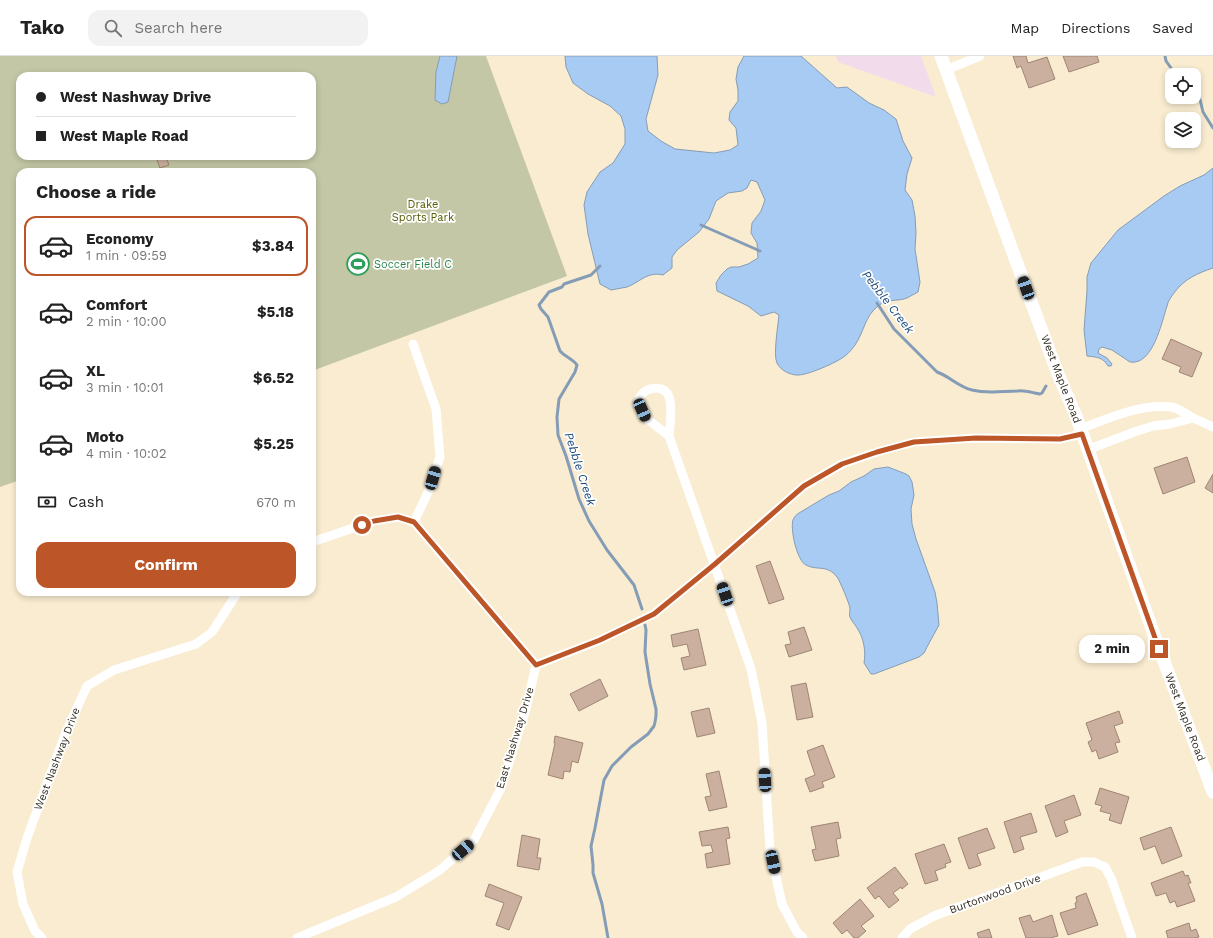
<!DOCTYPE html>
<meta charset="utf-8">
<style>
body{margin:0;font-family:"Work Sans",sans-serif;background:#f2f2f2;color:#222;height:100vh;display:flex;flex-direction:column;font-size:15px;white-space:nowrap}
*{box-sizing:border-box;margin:0}
p{font-size:13px;color:#767676}
.icon{flex:none;width:22px;height:22px;fill:none;stroke:currentColor;stroke-width:2;stroke-linecap:round;stroke-linejoin:round}
.map{position:relative;flex:1;overflow:hidden}
.drawer{position:absolute;left:16px;top:112px;width:300px;height:428px;display:flex;flex-direction:column;background:#fff;border-radius:12px;box-shadow:0 2px 6px #0003}
.drawer>*{flex:none}
.banner{position:absolute;left:16px;top:16px;width:300px;height:88px;border-radius:12px;box-shadow:0 2px 6px #0003;display:grid;align-content:center;height:88px;padding:0 20px;background:#fff}
.tools{position:absolute;left:1165px;top:12px;display:grid;gap:8px}
.tools a{display:grid;place-items:center;width:36px;height:36px;border-radius:8px;background:#fff;box-shadow:0 2px 6px #0003;font-size:20px}
.end{position:absolute;width:18px;height:18px;margin:-9px;border:5px solid #bc5628;background:#fff;box-shadow:0 0 0 2px #fff}
.from{border-radius:50%}
.bubble{position:absolute;height:28px;border-radius:12px;background:#fff;box-shadow:0 2px 6px #0003;font-size:13px;font-weight:700;line-height:28px;text-align:center}
.car{position:absolute;width:12px;height:24px;margin:-12px -6px;border-radius:5px;box-shadow:0 0 3px 1px #0007;background:linear-gradient(#222 24%,#8ab4d8 0 40%,#222 0 76%,#8ab4d8 0 86%,#222 0)}
.banner b{display:flex;align-items:center;gap:14px;height:38px;font-size:15px}
.banner b+b{border-top:1px solid #e0e0e0}
.banner i{width:10px;height:10px;background:#222}
ul{padding:0;list-style:none}
li{display:flex;align-items:center;gap:12px;height:60px;margin:0 8px 6px;padding:0 12px;border:2px solid transparent;border-radius:12px}
li div{flex:1}
li b{display:block;font-size:15px}
li em{font-style:normal;font-weight:700}
li.active{border-color:#bc5628}
li>.icon{width:36px;height:36px;stroke-width:1.5}
h2{padding:0 20px;font-size:18px;line-height:48px}
.pay{display:flex;align-items:center;gap:10px;height:44px;padding:0 20px;font-size:15px}
.pay p{margin-inline-start:auto}
.primary-button{display:flex;gap:8px;margin-top:auto;padding:8px 20px}
.primary-button a{flex:1;height:46px;border-radius:12px;background:#bc5628;color:#fff;font-size:16px;font-weight:700;line-height:46px;text-align:center}
header{display:flex;align-items:center;gap:24px;box-sizing:border-box;height:56px;padding:0 20px;background:#fff;border-bottom:1px solid #e0e0e0}
header strong{font-size:19px}
nav{display:flex;gap:22px;margin-inline-start:auto;font-size:14px}
.search{width:280px;height:36px;background:#f2f2f2;display:flex;align-items:center;gap:10px;box-sizing:border-box;padding:0 14px;border-radius:12px;color:#767676;font-size:15px}
.map>svg:first-child{display:block}
.commercial{fill:#f2dceb}
.green{fill:#c4c7a5;fill-rule:evenodd}
.water{fill:#a8cbf4;stroke:#859cb6}
.lines{fill:none;stroke-linecap:round;stroke-linejoin:round}
.stream{stroke:#859cb6;stroke-width:3}
.building{fill:#cbb09f;stroke:#9f8575}
.street{stroke:#fff;stroke-width:9}
.secondary{stroke:#fff;stroke-width:13}
.route{stroke:#bc5628;stroke-width:5}
.labels{text-anchor:middle;dominant-baseline:central;stroke-width:3.5;stroke-linejoin:round;paint-order:stroke}
.park-label{font-size:11px;fill:#585c04;stroke:#fff}
.leisure-label{font-size:11px;fill:#27864d;stroke:#fff;text-anchor:start}
.street-label{font-size:11px;fill:#342f24;stroke:#fff}
.water-label{font-size:12px;font-style:italic;fill:#1b497b;stroke:#fff}
</style>
<header>
<strong>Tako</strong>
<div class="search"><svg class="icon" aria-label="search" viewBox="0 0 24 24"><circle cx="10" cy="10" r="6"/><path d="M15 15l6 6"/></svg>Search here</div>
<nav><a>Map</a><a>Directions</a><a>Saved</a></nav>
</header>
<div class="map">
<svg width="1213" height="882" viewBox="0 0 1213 882">
<rect width="100%" height="100%" fill="#f9ecd0"/>
<!-- commercial -->
<path class="commercial" d="M 836,0 L 921,0 L 936,41 L 838,6 Z"/>
<!-- green -->
<path class="green" d="M 0,0 L 486,0 L 567,220 L 312,315 L 312,116 L 20,116 L 20,424 L 0,431 ZM 20,20 L 312,20 L 312,100 L 20,100 Z"/>
<!-- water -->
<path class="water" d="M 440,0 L 457,0 L 448,46 L 442,48 L 435,44 L 436,16 Z
M 565,0 L 657,0 L 658,19 L 646,63 L 648,75 L 661,85 L 675,93 L 714,97 L 730,94 L 738,89 L 736,72 L 729,64 L 730,56 L 738,45 L 738,34 L 736,23 L 738,11 L 744,0 L 801,0 L 837,32 L 847,31 L 869,47 L 884,54 L 896,63 L 903,85 L 912,102 L 907,118 L 905,134 L 912,144 L 915,160 L 916,177 L 915,193 L 920,226 L 918,236 C 914,238 911,240 907,242 C 896,246 888,242 878,250 C 865,260 864,276 855,289 C 853,292 849,297 845,300 C 838,306 806,320 797,319 C 790,319 780,314 777,307 C 773,299 778,270 779,259 L 774,256 L 761,260 L 748,250 L 717,235 L 716,227 L 721,219 L 727,213 L 731,211 L 739,211 L 748,208 L 758,202 L 757,187 L 751,177 L 752,167 L 761,155 L 765,144 L 757,126 L 751,124 L 747,132 L 742,135 L 728,137 L 716,145 L 709,163 L 699,176 L 677,194 L 672,201 L 672,212 L 663,219 C 648,215 640,226 627,231 C 622,232 616,233 611,234 L 600,228 L 588,178 L 584,149 L 587,136 L 600,116 L 613,107 L 625,88 L 625,73 L 621,60 L 610,50 L 588,38 L 573,27 L 566,11 Z
M 1213,112 L 1213,212 C 1198,217 1184,223 1174,237 C 1171,241 1168,245 1167,250 C 1162,265 1153,310 1130,306 L 1112,294 L 1102,291 L 1099,293 L 1098,297 L 1107,302 L 1112,308 L 1111,310 L 1108,310 C 1103,301 1096,301 1087,300 L 1084,274 L 1087,235 L 1087,221 L 1091,207 L 1118,174 L 1164,140 L 1180,130 L 1204,119 Z
M 888,411 L 906,418 L 909,420 L 912,426 L 914,439 L 911,453 L 912,468 L 916,483 L 935,536 L 937,547 L 939,569 L 927,591 L 924,597 L 919,601 L 874,618 L 871,618 L 864,607 C 866,596 864,582 857,572 C 855,568 852,566 850,561 C 849,558 850,556 850,552 C 849,547 840,525 837,521 C 827,508 817,515 806,509 C 797,505 790,473 793,464 C 794,461 796,459 799,457 L 829,439 L 839,435 L 851,426 L 864,420 L 874,413 Z"/>
<g class="lines">
<!-- stream -->
<path class="stream" d="M 1165,0 L 1166,5 L 1176,19
M 1194,31 L 1198,35 L 1203,56 L 1213,72
M 701,169 L 760,195
M 600,210 L 591,219 L 564,228 L 562,231 L 549,236 L 539,249 L 541,253 L 548,261 L 560,295 C 565,301 572,302 577,309 L 575,316 L 559,343 L 557,361 L 558,379 L 566,400 L 579,443 L 589,465 L 607,494 L 634,529 L 642,553
M 877,247 L 894,273 L 937,316 C 949,320 959,331 972,334 C 988,338 1003,335 1018,335 C 1025,334 1033,337 1040,338 L 1042,337 L 1046,330
M 608,882 L 602,848 L 593,817 L 593,809 L 591,790 L 595,772 L 604,724 L 612,710 L 631,691 L 648,678 L 654,670 L 655,666 L 656,660 L 656,653 L 650,628 L 645,596 L 646,574 L 645,569"/>
</g>
<!-- building -->
<path class="building" d="M 1013,0 L 1026,0 L 1028,7 L 1047,1 L 1055,23 L 1029,32 L 1021,10 L 1017,12 Z
M 1063,0 L 1097,0 L 1099,6 L 1069,16 Z
M 166,101 L 169,109 L 160,112 L 157,104 Z
M 1171,283 L 1202,297 L 1192,321 L 1179,316 L 1181,311 L 1162,303 Z
M 1187,401 L 1195,426 L 1163,438 L 1154,412 Z
M 1213,418 L 1213,437 L 1205,432 Z
M 770,505 L 784,543 L 769,548 L 756,510 Z
M 804,571 L 812,594 L 789,601 L 785,589 L 791,588 L 788,576 Z
M 698,573 L 706,609 L 684,614 L 681,602 L 690,600 L 687,588 L 673,591 L 671,579 Z
M 600,623 L 608,640 L 579,655 L 570,638 Z
M 806,627 L 813,661 L 797,664 L 791,630 Z
M 709,652 L 715,677 L 697,681 L 691,656 Z
M 1119,655 L 1123,667 L 1114,670 L 1120,686 L 1115,687 L 1118,696 L 1099,703 L 1096,694 L 1092,696 L 1088,686 L 1092,684 L 1086,667 Z
M 555,680 L 583,687 L 578,707 L 572,705 L 570,716 L 564,715 L 563,723 L 548,719 L 555,687 L 554,687 Z
M 823,689 L 835,721 L 822,726 L 824,731 L 810,736 L 805,723 L 815,719 L 807,695 Z
M 719,715 L 727,751 L 709,755 L 705,741 L 711,740 L 706,718 Z
M 1100,732 L 1129,741 L 1121,768 L 1109,764 L 1111,758 L 1100,755 L 1102,750 L 1095,748 Z
M 1074,739 L 1081,759 L 1064,765 L 1068,776 L 1056,781 L 1045,750 Z
M 1031,757 L 1037,776 L 1020,781 L 1024,793 L 1014,797 L 1004,766 Z
M 838,766 L 841,782 L 836,783 L 839,800 L 815,805 L 812,794 L 816,793 L 811,771 Z
M 728,771 L 730,782 L 726,783 L 730,808 L 707,812 L 705,798 L 713,796 L 711,789 L 702,790 L 699,776 Z
M 1171,771 L 1182,800 L 1162,808 L 1155,790 L 1144,794 L 1140,782 Z
M 987,772 L 995,792 L 977,798 L 981,809 L 969,813 L 958,782 Z
M 522,779 L 540,783 L 537,802 L 541,802 L 539,814 L 517,810 Z
M 944,788 L 951,806 L 945,808 L 946,811 L 935,815 L 938,824 L 925,828 L 915,798 Z
M 895,811 L 908,828 L 902,833 L 901,831 L 893,837 L 899,844 L 889,852 L 879,840 L 875,843 L 867,832 Z
M 1183,815 L 1185,820 L 1188,819 L 1191,827 L 1188,827 L 1195,845 L 1177,851 L 1175,845 L 1170,847 L 1166,837 L 1156,840 L 1151,827 Z
M 489,828 L 522,841 L 509,874 L 496,869 L 504,847 L 485,840 Z
M 1086,837 L 1098,869 L 1068,879 L 1060,857 L 1076,852 L 1075,847 L 1077,846 L 1076,841 Z
M 860,843 L 874,860 L 861,870 L 866,875 L 858,882 L 854,882 L 847,874 L 842,878 L 833,867 Z
M 1030,859 L 1033,866 L 1052,859 L 1058,880 L 1050,882 L 1026,882 L 1019,862 Z
M 1189,867 L 1191,875 L 1196,873 L 1199,881 L 1195,882 L 1168,882 L 1166,875 Z
M 989,873 L 992,882 L 979,882 L 977,877 Z"/>
<g class="lines">
<!-- street -->
<path class="street" d="M 946,14 L 980,0
M 413,288 L 436,353 L 440,401 L 430,432 L 414,466
M 1193,362 L 1213,371
M 1080,373 C 1107,363 1141,347 1171,351 C 1179,352 1186,358 1193,362 L 1170,368 L 1153,370 L 1134,376 L 1087,394
M 669,380 L 646,362 L 638,345 C 639,342 641,339 643,337 C 650,330 666,330 669,341 C 673,352 670,369 669,380 L 751,613 L 762,667 L 770,793 L 782,848 L 797,876 L 803,882
M 312,486 L 374,465 L 398,461 L 414,466 L 536,609
M 536,609 L 600,584 L 654,558 L 715,508 L 804,430 L 842,408 L 877,396 L 914,386 L 975,382 L 1060,383 L 1082,378
M 42,882 L 35,875 L 23,848 L 17,816 L 27,782 L 66,676 L 87,630 L 114,614 L 196,588 L 212,576 L 238,536
M 297,882 L 396,841 L 440,814 L 474,784 L 501,732 L 526,653 L 536,609
M 902,882 L 910,873 L 934,860 L 1082,806 L 1094,806 L 1105,811 L 1111,822 L 1132,882"/>
<!-- secondary -->
<path class="secondary" d="M 941,0 L 1026,232 L 1058,318 L 1076,360 L 1156,584 L 1213,736"/>
</g>
<g class="lines">
<!-- route -->
<path class="route" d="M 362,469 L 374,465 L 398,461 L 414,466 L 536,609 L 600,584 L 654,558 L 715,508 L 804,430 L 842,408 L 877,396 L 914,386 L 976,382 L 1060,383 L 1082,378 L 1159,593"/>
</g>
<!-- icons -->
<defs>
<g id="stadium-ring" transform="scale(1.15)"><circle r="9.5" fill="#fff" stroke="#2e9e5b" stroke-width="1.5"/><path d="M0-5a6.5 5 0 1 0 0 10a6.5 5 0 1 0 0-10ZM-3.5-1.8h7v3.6h-7Z" fill="#2e9e5b"/></g>
</defs>
<g fill-rule="evenodd">
<use href="#stadium-ring" x="358" y="208"/>
</g>
<g class="labels">
<!-- park labels -->
<g class="park-label">
<text x="423" y="148">Drake<tspan x="423" dy="13">Sports Park</tspan></text>
</g>
<!-- leisure labels -->
<g class="leisure-label">
<text x="374" y="208">Soccer Field C</text>
</g>
<!-- street labels -->
<g class="street-label">
<text transform="translate(1061 323) rotate(69)">West Maple Road</text>
<text transform="translate(1185 661) rotate(69)">West Maple Road</text>
<text transform="translate(515 682) rotate(-73)">East Nashway Drive</text>
<text transform="translate(57 703) rotate(-69)">West Nashway Drive</text>
<text transform="translate(995 838) rotate(-20)">Burtonwood Drive</text>
</g>
<!-- water labels -->
<g class="water-label">
<text transform="translate(888 246) rotate(52)">Pebble Creek</text>
<text transform="translate(580 413) rotate(72)">Pebble Creek</text>
</g>
</g>
</svg>
<div class="tools">
<a><svg class="icon" aria-label="locate" viewBox="0 0 24 24"><circle cx="12" cy="12" r="6"/><path d="M12 2v4M12 18v4M2 12h4M18 12h4"/></svg></a>
<a><svg class="icon" aria-label="layers" viewBox="0 0 24 24"><path d="M12 4l9 5-9 5-9-5zM3 14l9 5 9-5"/></svg></a>
</div>
<i class="end from" style="left:362px;top:469px"></i>
<i class="end" style="left:1159px;top:593px"></i>
<div class="bubble" style="left:1079px;top:579px;width:66px">2 min</div>
<i class="car" style="left:1026px;top:232px;rotate:340deg"></i>
<i class="car" style="left:642px;top:354px;rotate:156deg"></i>
<i class="car" style="left:433px;top:422px;rotate:16deg"></i>
<i class="car" style="left:725px;top:538px;rotate:341deg"></i>
<i class="car" style="left:765px;top:724px;rotate:357deg"></i>
<i class="car" style="left:463px;top:794px;rotate:49deg"></i>
<i class="car" style="left:773px;top:806px;rotate:168deg"></i>
<div class="banner">
<b><i class="from"></i>West Nashway Drive</b>
<b><i></i>West Maple Road</b>
</div>
<section class="drawer">
<h2>Choose a ride</h2>
<ul>
<li class="active"><svg class="icon" aria-label="car" viewBox="0 0 24 24"><path d="M5 17H2v-5l4-1 3-4h7l3 4 3 1v5h-3M9 17h6M6 11h13"/><circle cx="7" cy="17" r="2"/><circle cx="17" cy="17" r="2"/></svg><div><b>Economy</b><p>1 min · 09:59</p></div><em>$3.84</em></li>
<li><svg class="icon" aria-label="car" viewBox="0 0 24 24"><path d="M5 17H2v-5l4-1 3-4h7l3 4 3 1v5h-3M9 17h6M6 11h13"/><circle cx="7" cy="17" r="2"/><circle cx="17" cy="17" r="2"/></svg><div><b>Comfort</b><p>2 min · 10:00</p></div><em>$5.18</em></li>
<li><svg class="icon" aria-label="car" viewBox="0 0 24 24"><path d="M5 17H2v-5l4-1 3-4h7l3 4 3 1v5h-3M9 17h6M6 11h13"/><circle cx="7" cy="17" r="2"/><circle cx="17" cy="17" r="2"/></svg><div><b>XL</b><p>3 min · 10:01</p></div><em>$6.52</em></li>
<li><svg class="icon" aria-label="car" viewBox="0 0 24 24"><path d="M5 17H2v-5l4-1 3-4h7l3 4 3 1v5h-3M9 17h6M6 11h13"/><circle cx="7" cy="17" r="2"/><circle cx="17" cy="17" r="2"/></svg><div><b>Moto</b><p>4 min · 10:02</p></div><em>$5.25</em></li>
</ul>
<div class="pay"><svg class="icon" aria-label="cash" viewBox="0 0 24 24"><path d="M3 7h18v10H3z"/><circle cx="12" cy="12" r="2"/></svg>Cash<p>670 m</p></div>
<div class="primary-button"><a>Confirm</a></div>
</section>
</div>
